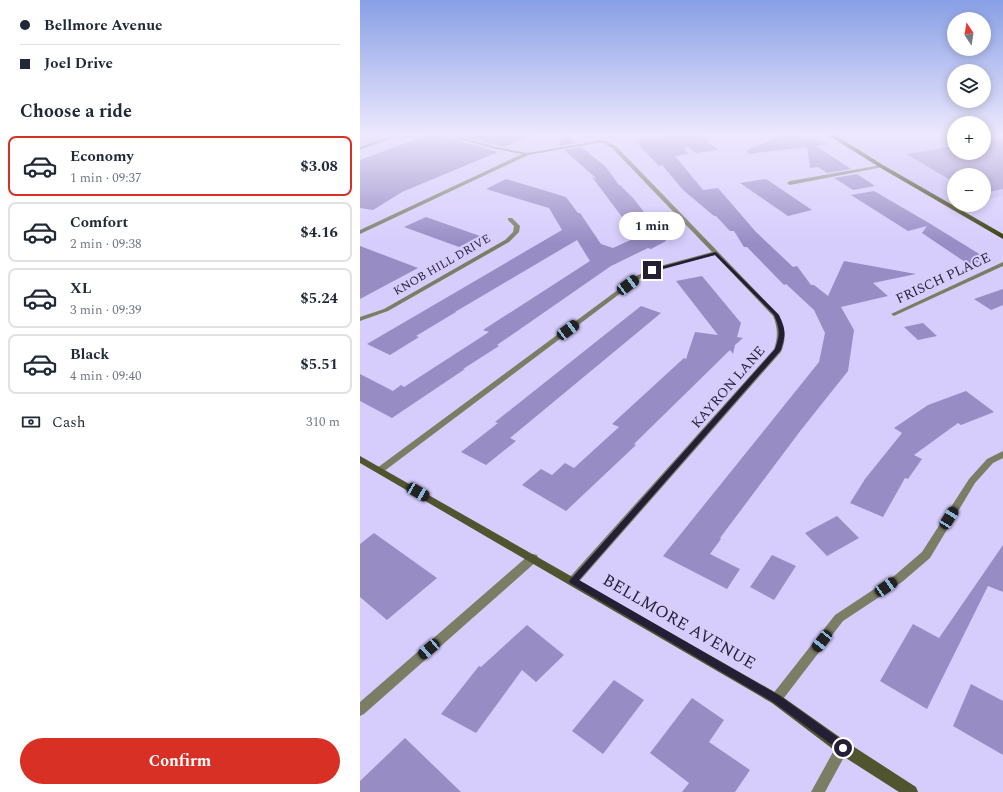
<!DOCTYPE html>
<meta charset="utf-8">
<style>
body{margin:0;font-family:Spectral,serif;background:#f6f6f7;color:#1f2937;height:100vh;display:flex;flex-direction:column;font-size:15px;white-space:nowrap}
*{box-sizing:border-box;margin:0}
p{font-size:13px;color:#747a83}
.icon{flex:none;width:22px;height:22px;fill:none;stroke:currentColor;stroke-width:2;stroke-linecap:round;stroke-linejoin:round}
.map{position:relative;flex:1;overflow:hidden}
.side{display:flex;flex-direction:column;background:#fff;width:360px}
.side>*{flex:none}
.hud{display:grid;align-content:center;height:88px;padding:0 20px;background:#fff}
.needle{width:26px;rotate:348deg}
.controls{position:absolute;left:587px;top:12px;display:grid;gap:8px}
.controls a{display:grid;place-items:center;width:44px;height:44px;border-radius:50%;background:#fff;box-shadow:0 2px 10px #0003;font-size:20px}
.end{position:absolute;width:18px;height:18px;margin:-9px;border:5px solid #241f35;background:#fff;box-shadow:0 0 0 2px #fff}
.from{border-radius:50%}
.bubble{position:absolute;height:28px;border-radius:14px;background:#fff;box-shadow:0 2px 10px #0003;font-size:13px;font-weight:700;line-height:28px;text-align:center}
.car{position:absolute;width:12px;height:24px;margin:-12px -6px;border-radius:5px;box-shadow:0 0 3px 1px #0007;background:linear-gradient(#222 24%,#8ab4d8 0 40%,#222 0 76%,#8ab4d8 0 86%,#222 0)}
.hud b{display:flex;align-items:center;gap:14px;height:38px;font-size:15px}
.hud b+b{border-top:1px solid #e0e1e3}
.hud i{width:10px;height:10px;background:#1f2937}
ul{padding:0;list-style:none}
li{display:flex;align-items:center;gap:12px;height:60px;margin:0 8px 6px;padding:0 12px;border:2px solid #e0e1e3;border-radius:8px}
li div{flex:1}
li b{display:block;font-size:15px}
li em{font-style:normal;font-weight:700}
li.on{border-color:#d93025}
li>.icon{width:36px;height:36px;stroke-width:1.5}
h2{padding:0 20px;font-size:18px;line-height:48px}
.pay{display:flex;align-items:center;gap:10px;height:44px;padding:0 20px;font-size:15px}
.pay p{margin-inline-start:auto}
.action{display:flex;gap:8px;margin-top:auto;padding:8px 20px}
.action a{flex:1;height:46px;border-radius:24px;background:#d93025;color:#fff;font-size:16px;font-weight:700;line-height:46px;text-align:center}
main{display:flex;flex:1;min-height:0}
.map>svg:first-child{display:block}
.built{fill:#c9bff3}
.building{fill:#978cc4}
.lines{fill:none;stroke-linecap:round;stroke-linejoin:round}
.lane{fill:#7b7e64;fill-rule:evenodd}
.street{fill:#7b7e64;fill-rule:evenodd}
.secondary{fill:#51552f;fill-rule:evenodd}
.primary{fill:#353803;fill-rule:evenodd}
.route{fill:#241f35}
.labels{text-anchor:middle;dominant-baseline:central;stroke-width:4;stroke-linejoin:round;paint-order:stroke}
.far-street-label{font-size:12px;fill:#241f35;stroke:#d6cdfd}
.street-label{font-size:14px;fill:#241f35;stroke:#d6cdfd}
.near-street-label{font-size:17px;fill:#241f35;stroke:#d6cdfd}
</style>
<main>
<section class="side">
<div class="hud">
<b><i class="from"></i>Bellmore Avenue</b>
<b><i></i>Joel Drive</b>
</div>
<h2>Choose a ride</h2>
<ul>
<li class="on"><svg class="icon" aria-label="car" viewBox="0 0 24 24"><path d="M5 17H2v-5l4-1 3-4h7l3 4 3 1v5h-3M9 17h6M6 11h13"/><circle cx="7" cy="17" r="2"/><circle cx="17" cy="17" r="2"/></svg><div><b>Economy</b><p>1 min · 09:37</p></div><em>$3.08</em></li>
<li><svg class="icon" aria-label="car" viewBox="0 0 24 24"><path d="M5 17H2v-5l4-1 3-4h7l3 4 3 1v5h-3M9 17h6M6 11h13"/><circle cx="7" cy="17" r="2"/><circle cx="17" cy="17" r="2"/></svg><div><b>Comfort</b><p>2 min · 09:38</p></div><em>$4.16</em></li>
<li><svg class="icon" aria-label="car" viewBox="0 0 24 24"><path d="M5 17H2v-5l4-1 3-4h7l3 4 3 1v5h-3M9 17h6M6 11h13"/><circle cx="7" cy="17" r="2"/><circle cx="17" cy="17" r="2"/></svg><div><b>XL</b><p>3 min · 09:39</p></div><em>$5.24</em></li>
<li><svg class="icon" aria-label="car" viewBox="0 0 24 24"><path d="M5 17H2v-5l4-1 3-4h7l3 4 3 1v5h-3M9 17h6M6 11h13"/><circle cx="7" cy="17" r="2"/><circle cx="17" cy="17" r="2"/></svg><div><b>Black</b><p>4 min · 09:40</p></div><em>$5.51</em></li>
</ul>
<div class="pay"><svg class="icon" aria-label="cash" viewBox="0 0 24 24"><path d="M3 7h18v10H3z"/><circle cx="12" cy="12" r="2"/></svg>Cash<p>310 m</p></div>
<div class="action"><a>Confirm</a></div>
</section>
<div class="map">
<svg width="643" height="792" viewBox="0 0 643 792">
<rect width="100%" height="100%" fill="#d6cdfd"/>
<!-- built -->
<path class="built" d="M 0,133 L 44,133 L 0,149 Z
M 470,133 L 594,133 L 594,153 L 624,153 L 624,133 L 643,133 L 643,196 L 624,200 L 624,175 L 594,175 L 594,205 L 598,205 L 592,206 Z"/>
<!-- building -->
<path class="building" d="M 72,133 L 138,152 L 42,192 L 13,210 L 0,208 L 0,160 Z
M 90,133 L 176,133 L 144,147 Z
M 307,133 L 338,133 L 358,150 L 336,153 L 326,146 L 324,149 L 329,154 L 315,156 L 343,190 L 358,188 L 396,232 L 433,267 L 437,266 L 451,285 L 454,285 L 468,296 L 484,261 L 556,274 L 513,283 L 528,296 L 481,307 L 494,330 L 488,371 L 441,430 L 360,538 L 361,539 L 350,554 L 380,569 L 367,589 L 303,556 L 459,362 L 465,333 L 454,310 L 426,284 L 424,285 L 387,247 L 384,247 L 374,231 L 370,231 L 356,216 L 354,216 L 323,190 L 302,165 L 299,166 L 275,141 L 311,135 Z
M 427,133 L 470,144 L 456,146 L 491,169 L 467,173 L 458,167 L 450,168 L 447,147 L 388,154 L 387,150 Z
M 206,135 L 216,143 L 199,146 L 198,145 Z
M 643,139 L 643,189 L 624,193 L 624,175 L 594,175 L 594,182 L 546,154 L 594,146 L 594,153 L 624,153 L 624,142 Z
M 221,147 L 246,167 L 259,185 L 260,185 L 274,199 L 306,241 L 291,249 L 288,248 L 251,266 L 137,345 L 139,346 L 103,369 L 105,369 L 32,418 L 0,401 L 0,374 L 33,391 L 41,385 L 44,387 L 129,332 L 123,330 L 230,261 L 217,240 L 95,312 L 96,312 L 56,336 L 59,337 L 30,355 L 7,344 L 202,230 L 189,208 L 126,189 L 146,179 L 206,197 L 218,213 L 220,213 L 241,244 L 253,248 L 277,237 L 232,177 L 237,179 L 204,150 Z
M 497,174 L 515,186 L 493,190 L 474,178 Z
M 406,179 L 452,210 L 428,216 L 380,183 Z
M 514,191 L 569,223 L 629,260 L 608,264 L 562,233 L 567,226 L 548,231 L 491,195 Z
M 66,217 L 120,236 L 99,247 L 44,227 Z
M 0,246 L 58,268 L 0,299 Z
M 342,276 L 381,323 L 377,337 L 383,338 L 375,345 L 373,354 L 370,350 L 274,444 L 276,445 L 206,511 L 162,485 L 181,469 L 192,475 L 205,463 L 214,468 L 259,427 L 252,424 L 324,358 L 326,359 L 335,332 L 358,335 L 316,281 Z
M 643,289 L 643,305 L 631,310 L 614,299 Z
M 281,306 L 301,313 L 150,438 L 156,441 L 126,465 L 101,452 L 138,423 L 135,422 Z
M 563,323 L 577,336 L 558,340 L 544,327 Z
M 606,391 L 634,412 L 601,425 L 598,423 L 554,455 L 562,459 L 548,479 L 545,478 L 523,517 L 490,503 L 505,479 L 542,433 L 534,428 L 568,405 Z
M 477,516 L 499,538 L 467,556 L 445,533 Z
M 14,533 L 77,578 L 27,620 L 0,597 L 0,544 Z
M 643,545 L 643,592 L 628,586 L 567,709 L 520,681 L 553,624 L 579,638 Z
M 412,555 L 436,566 L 414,600 L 390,587 Z
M 167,625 L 204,655 L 176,682 L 162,670 L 116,733 L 81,714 L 119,666 L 121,667 Z
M 254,680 L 284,700 L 243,754 L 212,731 Z
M 611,684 L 643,701 L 643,755 L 593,726 Z
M 332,698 L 364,720 L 349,742 L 390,770 L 375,792 L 322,792 L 329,783 L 290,753 Z
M 45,738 L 101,792 L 0,792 L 0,781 Z"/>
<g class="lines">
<!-- lane -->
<path class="lane" d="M 26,133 L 31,133 L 35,137 L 31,138 Z"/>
<!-- street -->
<path class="street" d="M 40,133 L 46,133 L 0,150 L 0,147 Z
M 77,133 L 84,133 L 137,147 L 167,153 L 243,140 L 256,146 L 418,314 C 425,326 427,339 421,352 L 217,584 L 213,585 L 209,584 L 208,581 L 209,578 L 414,349 C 418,337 418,328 413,316 L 355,255 L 304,268 L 282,277 L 23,472 L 17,472 L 15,470 L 17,468 L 278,275 L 300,266 L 352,252 L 252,148 L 242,142 L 168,155 L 0,234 L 0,230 L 162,154 L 135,149 Z
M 521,165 L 523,166 L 523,167 L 430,185 L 427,183 L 430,181 Z
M 148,218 L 152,218 L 160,226 L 159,232 L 149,242 L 28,311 L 0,321 L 0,317 L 24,309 L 145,240 L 153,232 L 154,226 L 148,220 Z
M 643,262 L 643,266 L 536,315 L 534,316 L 531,314 Z
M 643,451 L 643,458 L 633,463 L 615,483 L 570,558 L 542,582 L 483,621 L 420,703 L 416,705 L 412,703 L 410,699 L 412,695 L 475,615 L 534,576 L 562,552 L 609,479 L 627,459 Z
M 173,554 L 177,555 L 178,558 L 177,561 L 4,714 L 0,716 L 0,702 L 169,555 Z
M 483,742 L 488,743 L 489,748 L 465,792 L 451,792 L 478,743 Z"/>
<!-- secondary -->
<path class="secondary" d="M 0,456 L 420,695 L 488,743 L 556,787 L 558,792 L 539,792 L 478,753 L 412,703 L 0,463 Z"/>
<!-- primary -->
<path class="primary" d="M 465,133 L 472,133 L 523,165 L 643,234 L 643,239 L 519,167 Z"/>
</g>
<!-- sky -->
<linearGradient id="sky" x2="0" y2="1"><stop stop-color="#88a0e5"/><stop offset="0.55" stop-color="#ede8fe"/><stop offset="1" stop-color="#ede8fe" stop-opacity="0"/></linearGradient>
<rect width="643" height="244" fill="url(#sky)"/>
<!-- route -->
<path class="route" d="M 356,252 L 419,315 C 426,330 426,334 421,350 L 219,580 L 420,696 L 487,744 L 489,748 L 487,751 L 483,753 L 413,702 L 210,583 L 209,581 L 415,349 C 420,334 420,330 414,315 L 355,255 L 292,272 L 289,270 Z"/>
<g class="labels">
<!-- far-street labels -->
<g class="far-street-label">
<text transform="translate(82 265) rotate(-30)">KNOB HILL DRIVE</text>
</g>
<!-- street labels -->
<g class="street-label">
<text transform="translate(583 278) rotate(-25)">FRISCH PLACE</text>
<text transform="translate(368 387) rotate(-49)">KAYRON LANE</text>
</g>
<!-- near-street labels -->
<g class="near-street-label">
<text transform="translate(319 622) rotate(30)">BELLMORE AVENUE</text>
</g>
</g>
</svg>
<div class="controls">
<a><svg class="needle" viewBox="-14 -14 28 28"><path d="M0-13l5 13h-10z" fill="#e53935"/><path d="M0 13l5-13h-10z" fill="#747a83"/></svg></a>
<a><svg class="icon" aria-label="layers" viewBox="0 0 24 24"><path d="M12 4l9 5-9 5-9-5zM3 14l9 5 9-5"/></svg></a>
<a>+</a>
<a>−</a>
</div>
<i class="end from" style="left:483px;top:748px"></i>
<i class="end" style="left:292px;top:270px"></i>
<div class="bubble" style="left:259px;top:212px;width:66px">1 min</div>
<i class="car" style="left:268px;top:285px;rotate:53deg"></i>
<i class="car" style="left:208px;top:330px;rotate:53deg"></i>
<i class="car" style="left:58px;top:492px;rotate:120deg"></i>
<i class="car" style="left:589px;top:518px;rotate:32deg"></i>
<i class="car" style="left:526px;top:587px;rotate:56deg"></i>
<i class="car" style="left:462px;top:641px;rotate:218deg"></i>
<i class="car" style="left:69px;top:649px;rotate:229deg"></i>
</div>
</main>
